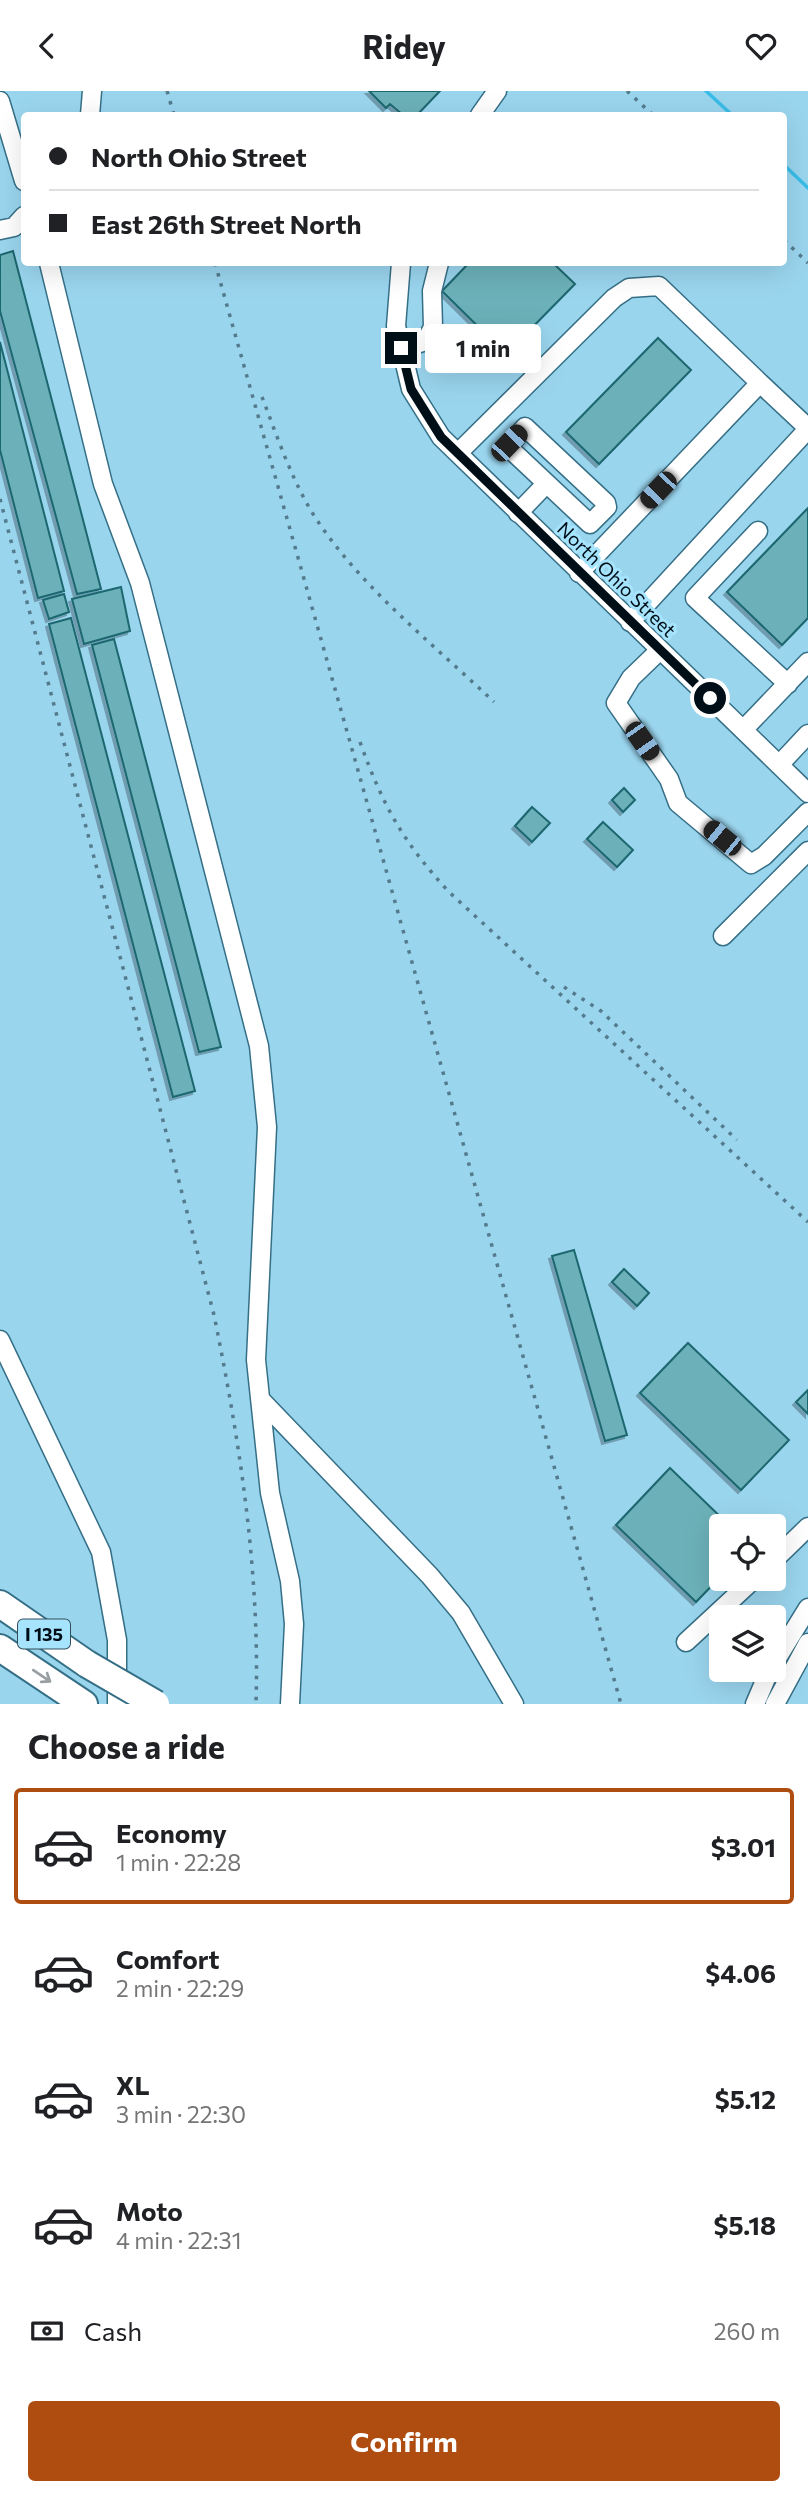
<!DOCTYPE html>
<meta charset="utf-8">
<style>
body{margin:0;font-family:Commissioner,sans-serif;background:#f2f2f2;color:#202124;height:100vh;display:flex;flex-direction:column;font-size:26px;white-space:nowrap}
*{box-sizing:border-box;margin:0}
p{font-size:23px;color:#757577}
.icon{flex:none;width:38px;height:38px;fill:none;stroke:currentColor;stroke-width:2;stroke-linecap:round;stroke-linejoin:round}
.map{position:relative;height:1613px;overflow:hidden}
.panel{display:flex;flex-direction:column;background:#fff;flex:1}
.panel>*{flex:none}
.guide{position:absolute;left:21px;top:21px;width:766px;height:154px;border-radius:7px;box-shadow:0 7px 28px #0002;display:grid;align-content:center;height:154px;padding:0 28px;background:#fff}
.buttons{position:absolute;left:709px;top:1423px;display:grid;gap:14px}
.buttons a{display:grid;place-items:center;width:77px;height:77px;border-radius:7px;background:#fff;box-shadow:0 7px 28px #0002;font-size:35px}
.end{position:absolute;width:32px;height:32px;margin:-16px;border:9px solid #000f17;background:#fff;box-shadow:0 0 0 4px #fff}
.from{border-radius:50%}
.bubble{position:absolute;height:49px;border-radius:7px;background:#fff;box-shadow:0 7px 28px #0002;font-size:23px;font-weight:700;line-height:49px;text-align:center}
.car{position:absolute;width:21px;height:42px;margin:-21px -10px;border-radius:9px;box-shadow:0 0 5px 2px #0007;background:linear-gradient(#222 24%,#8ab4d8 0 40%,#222 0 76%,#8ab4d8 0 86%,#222 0)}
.guide b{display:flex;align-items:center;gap:24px;height:66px;font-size:26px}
.guide b+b{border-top:2px solid #e0e0e0}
.guide i{width:18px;height:18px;background:#202124}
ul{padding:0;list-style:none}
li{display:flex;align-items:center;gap:21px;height:116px;margin:0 14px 10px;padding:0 14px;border:4px solid transparent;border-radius:7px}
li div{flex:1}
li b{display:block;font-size:26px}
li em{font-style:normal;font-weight:700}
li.active{border-color:#af4d11}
li>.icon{width:63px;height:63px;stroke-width:1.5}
h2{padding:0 28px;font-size:32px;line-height:84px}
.pay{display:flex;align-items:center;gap:18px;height:77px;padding:0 28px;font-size:26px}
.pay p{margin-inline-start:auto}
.button{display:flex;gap:14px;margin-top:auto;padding:14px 28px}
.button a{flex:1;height:80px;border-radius:7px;background:#af4d11;color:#fff;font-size:28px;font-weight:700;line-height:80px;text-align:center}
header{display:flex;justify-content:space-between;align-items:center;height:91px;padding:0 28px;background:#fff;font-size:32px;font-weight:700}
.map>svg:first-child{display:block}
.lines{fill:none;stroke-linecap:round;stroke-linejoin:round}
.stream{stroke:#3abde9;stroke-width:3.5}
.building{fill:#6cb1b9;stroke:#1e676f;stroke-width:2;filter:url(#shadow)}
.minor-casing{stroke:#356f86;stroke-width:21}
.highway-casing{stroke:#356f86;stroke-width:30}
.minor{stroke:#fff;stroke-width:18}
.highway{stroke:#fff;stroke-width:26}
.rail{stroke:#547b8c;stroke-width:3.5;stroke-dasharray:3.5 7;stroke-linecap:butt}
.highway-bridge-casing{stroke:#356f86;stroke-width:30;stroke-linecap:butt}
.highway-bridge{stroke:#fff;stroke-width:26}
.oneway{stroke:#999fa2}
.route{stroke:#000f17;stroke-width:9}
.labels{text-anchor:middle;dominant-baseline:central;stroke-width:6;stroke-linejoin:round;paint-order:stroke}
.shield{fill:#a6e3fc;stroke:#324f5c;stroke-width:2}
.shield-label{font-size:18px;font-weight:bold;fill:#000f17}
.street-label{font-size:19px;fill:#000f17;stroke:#a6e3fc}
</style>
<header><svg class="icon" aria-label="back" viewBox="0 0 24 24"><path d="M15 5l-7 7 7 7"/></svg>Ridey<svg class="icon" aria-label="heart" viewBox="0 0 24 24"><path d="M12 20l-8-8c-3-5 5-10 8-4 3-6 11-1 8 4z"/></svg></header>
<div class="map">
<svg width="808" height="1613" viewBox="0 0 808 1613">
<defs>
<filter id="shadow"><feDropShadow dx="-3" dy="3" stdDeviation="0" flood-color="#0004"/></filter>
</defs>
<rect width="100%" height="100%" fill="#9ad5ee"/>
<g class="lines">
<!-- stream -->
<path class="stream" d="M 706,0 L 732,24
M 784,74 L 808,97"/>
</g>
<!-- building -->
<path class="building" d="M 369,0 L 440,0 L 417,24 L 403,24 L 390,13 L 386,17 Z
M 13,160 L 101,498 L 77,503 L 0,220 L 0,164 Z
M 469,172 L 553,172 L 575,193 L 506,263 L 442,200 Z
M 658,247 L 691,279 L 599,373 L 566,341 Z
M 0,251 L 64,500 L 38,507 L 0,359 Z
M 808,417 L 808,527 L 782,554 L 727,501 Z
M 121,496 L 130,540 L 84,553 L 72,508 Z
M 64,503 L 69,521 L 49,528 L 43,509 Z
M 71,527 L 195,1000 L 173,1006 L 49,533 Z
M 114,548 L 221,956 L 199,961 L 92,554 Z
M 624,697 L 635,709 L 623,721 L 612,709 Z
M 532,716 L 550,732 L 532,751 L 515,735 Z
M 603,731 L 633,759 L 617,776 L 587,748 Z
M 574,1159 L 627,1344 L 605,1350 L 552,1165 Z
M 624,1178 L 649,1202 L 637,1215 L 612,1191 Z
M 688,1252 L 789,1349 L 741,1399 L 640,1302 Z
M 808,1299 L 808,1323 L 796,1311 Z
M 670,1377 L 730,1435 L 721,1435 L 721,1485 L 696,1511 L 616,1434 Z"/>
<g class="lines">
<!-- minor casing -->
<g class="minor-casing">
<path id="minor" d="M 0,10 L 24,90
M 90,24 L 92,0
M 480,24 L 497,0
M 0,139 L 14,136 L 24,125
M 49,172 L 103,393 L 140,492 L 259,955 L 267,1036 L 256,1269 L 270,1402 L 290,1490 L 294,1533 L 290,1613
M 401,172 L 396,235 L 411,298 L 441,346 L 808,702
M 401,258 L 426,250 L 433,236 L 432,200 L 439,172
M 760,292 L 808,337
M 525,336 L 606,412 L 607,416 L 590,433 L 508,356 Z
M 458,362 L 614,207 L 629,197 L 659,195 L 760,292 L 579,482
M 518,422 L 546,393
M 758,440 L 695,507 L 788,593
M 630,531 L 808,338
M 660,559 L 631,587 L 616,612 L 669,688 L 678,712 L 751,773 L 764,765 L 808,721
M 743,639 L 808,571
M 779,674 L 808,643
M 723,845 L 808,760
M 0,1249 L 101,1461 L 117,1549 L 117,1613
M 260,1308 L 430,1485 L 461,1522 L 514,1613
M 774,1469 L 808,1436
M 686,1551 L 754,1488
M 774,1572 L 808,1517
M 755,1613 L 770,1578
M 775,1613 L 808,1552"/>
</g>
<!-- highway casing -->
<g class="highway-casing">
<path id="highway" d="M 0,1513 L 87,1573
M 0,1557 L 84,1613"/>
</g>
<!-- minor -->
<use href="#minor" class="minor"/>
<!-- highway -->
<use href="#highway" class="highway"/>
<!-- rail -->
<path class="rail" d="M 167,0 L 174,24
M 627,0 L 653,24
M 784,149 L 808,172
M 215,172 L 621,1613
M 262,306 C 277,345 291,387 313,423 C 359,495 432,552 494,611
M 0,408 L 214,1224 C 240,1352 260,1482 256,1613
M 360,651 C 383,715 403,751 449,801 L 808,1131
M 564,896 L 601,920 L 737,1049"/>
<!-- highway-bridge casing -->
<g class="highway-bridge-casing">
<path id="highway-bridge" d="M 87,1573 L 156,1613"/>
</g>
<!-- highway-bridge -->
<use href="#highway-bridge" class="highway-bridge"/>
</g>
<!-- one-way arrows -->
<defs><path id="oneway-shaft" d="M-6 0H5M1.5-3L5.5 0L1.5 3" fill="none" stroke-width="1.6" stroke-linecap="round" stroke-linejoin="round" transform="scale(1.75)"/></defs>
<use class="oneway" href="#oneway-shaft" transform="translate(42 1585) rotate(34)"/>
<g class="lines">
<!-- route -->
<path class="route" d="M 401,257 L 411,298 L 441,346 L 710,607"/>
</g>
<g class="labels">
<!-- shield labels -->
<rect class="shield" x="18" y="1528.5" width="52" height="29" rx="5"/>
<g class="shield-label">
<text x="44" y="1543">I 135</text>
</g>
<!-- street labels -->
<g class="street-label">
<text transform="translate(617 488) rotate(44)">North Ohio Street</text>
</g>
</g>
</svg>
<div class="buttons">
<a><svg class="icon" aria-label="locate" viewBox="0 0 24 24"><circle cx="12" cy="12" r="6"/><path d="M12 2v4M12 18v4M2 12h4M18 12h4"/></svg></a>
<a><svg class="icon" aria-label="layers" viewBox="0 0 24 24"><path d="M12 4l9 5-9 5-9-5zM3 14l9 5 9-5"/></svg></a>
</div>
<i class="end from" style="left:710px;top:607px"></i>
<i class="end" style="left:401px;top:257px"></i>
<div class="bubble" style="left:425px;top:233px;width:116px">1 min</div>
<i class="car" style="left:509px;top:352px;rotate:44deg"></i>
<i class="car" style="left:658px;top:399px;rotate:224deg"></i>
<i class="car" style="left:642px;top:650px;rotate:145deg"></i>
<i class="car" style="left:722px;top:747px;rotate:309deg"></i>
<div class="guide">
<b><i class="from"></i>North Ohio Street</b>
<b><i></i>East 26th Street North</b>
</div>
</div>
<section class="panel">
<h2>Choose a ride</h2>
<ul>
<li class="active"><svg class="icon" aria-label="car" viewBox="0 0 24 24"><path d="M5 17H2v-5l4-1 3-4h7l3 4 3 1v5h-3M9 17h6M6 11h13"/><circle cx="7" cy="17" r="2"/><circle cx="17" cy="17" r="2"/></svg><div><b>Economy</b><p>1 min · 22:28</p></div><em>$3.01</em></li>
<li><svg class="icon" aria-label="car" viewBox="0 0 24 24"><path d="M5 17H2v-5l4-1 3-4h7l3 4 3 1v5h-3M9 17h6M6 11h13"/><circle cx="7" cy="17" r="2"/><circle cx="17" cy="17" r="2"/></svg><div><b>Comfort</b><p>2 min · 22:29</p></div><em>$4.06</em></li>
<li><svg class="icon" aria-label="car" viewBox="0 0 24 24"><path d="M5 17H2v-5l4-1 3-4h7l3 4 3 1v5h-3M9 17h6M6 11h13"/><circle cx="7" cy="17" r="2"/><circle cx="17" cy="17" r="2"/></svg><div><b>XL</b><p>3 min · 22:30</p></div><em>$5.12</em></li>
<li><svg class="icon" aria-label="car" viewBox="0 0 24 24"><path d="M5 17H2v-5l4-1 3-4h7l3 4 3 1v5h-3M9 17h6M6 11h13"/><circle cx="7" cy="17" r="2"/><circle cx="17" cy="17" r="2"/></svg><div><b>Moto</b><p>4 min · 22:31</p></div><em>$5.18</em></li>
</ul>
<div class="pay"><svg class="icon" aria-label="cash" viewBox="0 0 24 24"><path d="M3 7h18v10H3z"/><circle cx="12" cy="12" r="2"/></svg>Cash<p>260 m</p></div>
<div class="button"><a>Confirm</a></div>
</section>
